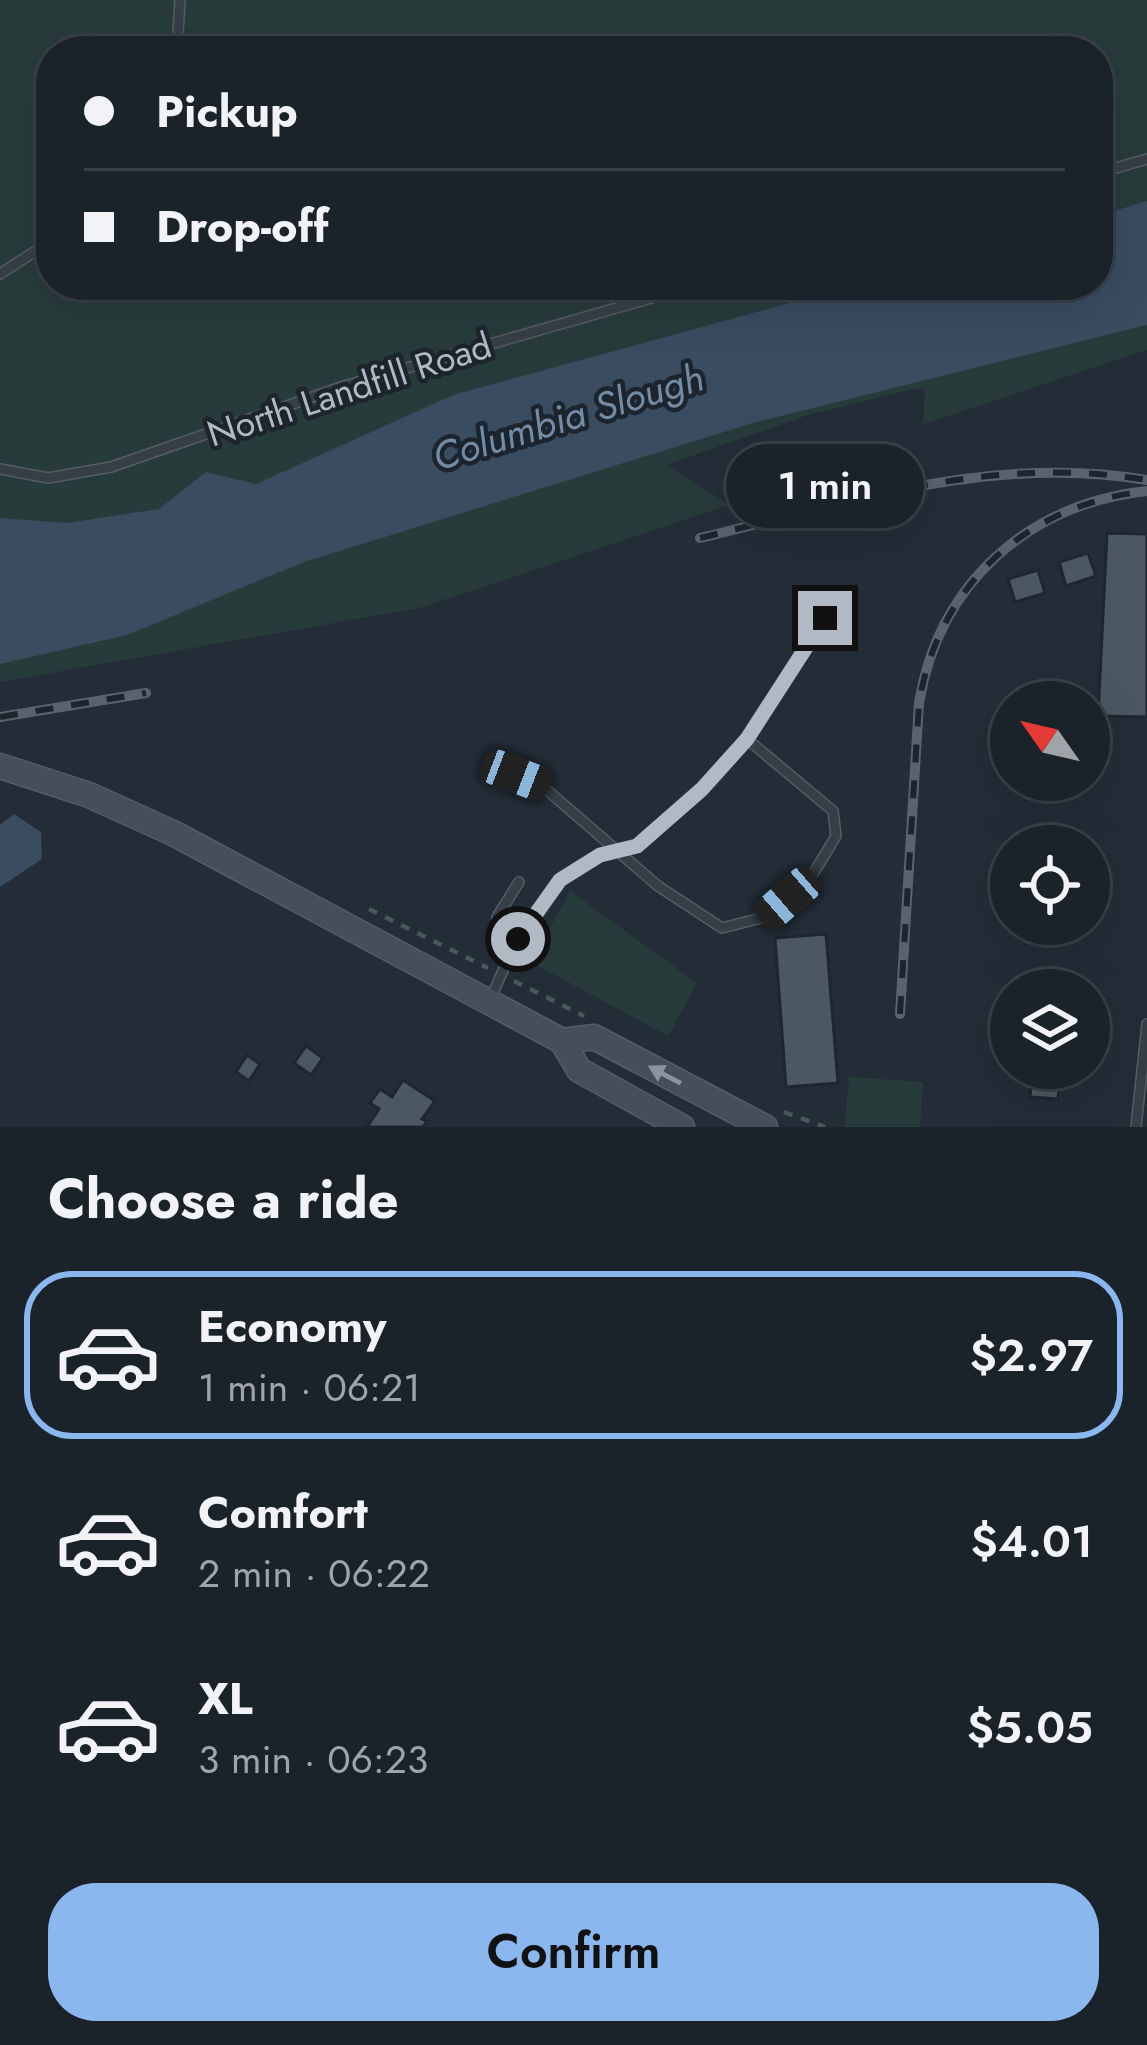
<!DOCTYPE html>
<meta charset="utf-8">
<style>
body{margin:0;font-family:Jost,sans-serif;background:#272f36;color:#f1f3f6;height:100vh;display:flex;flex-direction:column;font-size:45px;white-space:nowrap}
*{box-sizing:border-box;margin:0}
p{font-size:39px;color:#9fa4a8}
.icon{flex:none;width:66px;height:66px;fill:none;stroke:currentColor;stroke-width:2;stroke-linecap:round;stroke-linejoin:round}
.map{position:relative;height:1127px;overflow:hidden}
.sheet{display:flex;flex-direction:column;background:#1a222a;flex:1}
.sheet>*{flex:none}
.banner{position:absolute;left:36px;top:36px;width:1077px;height:264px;border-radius:48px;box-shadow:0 12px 48px #0002,0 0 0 3px #383f47;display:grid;align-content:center;height:264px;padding:0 48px;background:#1a222a}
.needle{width:78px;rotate:304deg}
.controls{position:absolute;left:990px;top:681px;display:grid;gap:24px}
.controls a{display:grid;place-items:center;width:120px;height:120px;border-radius:50%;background:#1a222a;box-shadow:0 12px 48px #0002,0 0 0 3px #383f47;font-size:60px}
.end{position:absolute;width:54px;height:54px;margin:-27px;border:15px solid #b1b9c4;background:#111;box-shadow:0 0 0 6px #111}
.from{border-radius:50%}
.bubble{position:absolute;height:84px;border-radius:42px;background:#1a222a;box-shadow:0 12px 48px #0002,0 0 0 3px #383f47;font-size:39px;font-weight:600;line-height:84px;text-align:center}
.car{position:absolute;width:36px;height:72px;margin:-36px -18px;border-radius:15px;box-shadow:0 0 9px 3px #0007;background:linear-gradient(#222 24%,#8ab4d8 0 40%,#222 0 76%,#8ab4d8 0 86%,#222 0)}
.banner b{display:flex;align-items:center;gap:42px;height:114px;font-size:45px}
.banner b+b{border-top:3px solid #383f47}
.banner i{width:30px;height:30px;background:#f1f3f6}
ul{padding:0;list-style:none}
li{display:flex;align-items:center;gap:36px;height:168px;margin:0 24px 18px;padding:0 24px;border:6px solid transparent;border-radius:48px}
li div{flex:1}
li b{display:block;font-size:45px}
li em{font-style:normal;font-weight:600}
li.selected{border-color:#8bb7ef}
li>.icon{width:108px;height:108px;stroke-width:1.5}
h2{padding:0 48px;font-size:54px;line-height:144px}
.cta{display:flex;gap:24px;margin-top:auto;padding:24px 48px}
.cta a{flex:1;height:138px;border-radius:48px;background:#8bb7ef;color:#111;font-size:48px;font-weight:600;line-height:138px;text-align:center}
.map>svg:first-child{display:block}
.green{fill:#283b3b;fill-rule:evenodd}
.water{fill:#394c60}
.building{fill:#4b5763;stroke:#1e262f;stroke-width:3}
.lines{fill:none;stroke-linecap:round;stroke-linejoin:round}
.service-casing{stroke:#545c66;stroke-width:12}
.secondary-casing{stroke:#545c66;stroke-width:27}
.path{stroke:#46585a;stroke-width:4.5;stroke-dasharray:9 9;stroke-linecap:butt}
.service{stroke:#363f48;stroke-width:9}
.secondary{stroke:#454e5b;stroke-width:24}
.rail-casing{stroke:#59636f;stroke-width:10}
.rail{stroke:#1c242d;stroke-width:6;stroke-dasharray:18;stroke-linecap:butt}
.oneway{fill:#8b949f}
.route{stroke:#b1b9c4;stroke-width:15}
.labels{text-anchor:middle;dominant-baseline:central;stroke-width:9;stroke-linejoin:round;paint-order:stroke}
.street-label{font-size:36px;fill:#b1b9c4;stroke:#1c242d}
.water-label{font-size:39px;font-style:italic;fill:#738ca6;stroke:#1c242d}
</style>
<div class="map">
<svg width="1147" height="1127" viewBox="0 0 1147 1127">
<rect width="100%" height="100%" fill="#232d38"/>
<!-- green -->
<path class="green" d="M 0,0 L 1147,0 L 1147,350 L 923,424 L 925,389 L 912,389 L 808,415 L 666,465 L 729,505 L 419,608 L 0,682 ZM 51,51 L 1098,51 L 1098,285 L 51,285 Z
M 570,891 L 697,983 L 668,1036 L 531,962 Z
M 849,1077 L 923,1082 L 920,1127 L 845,1127 Z"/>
<!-- water -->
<path class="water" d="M 1147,201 L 1147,325 L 753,423 L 304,562 L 127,635 L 0,664 L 0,518 L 67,523 L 159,509 L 206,472 L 256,484 L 453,395 L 855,285 L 1098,285 L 1098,216 Z
M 14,814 L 41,832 L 42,859 L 0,887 L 0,825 Z"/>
<!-- building -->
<path class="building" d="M 1107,533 L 1147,534 L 1147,717 L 1098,716 Z
M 1088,553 L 1096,576 L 1066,586 L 1059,562 Z
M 1038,570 L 1045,593 L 1015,602 L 1008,579 Z
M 826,934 L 838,1083 L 786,1087 L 775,938 Z
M 306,1046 L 323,1058 L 311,1075 L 294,1063 Z
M 247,1055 L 260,1064 L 249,1081 L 236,1072 Z
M 1032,1074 L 1049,1075 L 1048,1086 L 1059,1087 L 1058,1099 L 1030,1097 Z
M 403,1080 L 435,1101 L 422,1119 L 427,1121 L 423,1127 L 367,1127 L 379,1109 L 370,1103 L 380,1089 L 392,1097 Z"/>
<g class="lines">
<!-- service casing -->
<g class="service-casing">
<path id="service" d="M 177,51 L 180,0
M 1098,173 L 1147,159
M 0,274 L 51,241
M 0,469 L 48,478 L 111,467 L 344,386 L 697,285
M 491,765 L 541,785 L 658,886 L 722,928 L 765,917 L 810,879 L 836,836 L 833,811 L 747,739
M 519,882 L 497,917 L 521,934
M 489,1002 L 517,939 L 560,880 L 600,855 L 637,846 L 702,789 L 747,739 L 825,618
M 1136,1127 L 1147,1024"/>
</g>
<!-- secondary casing -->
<g class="secondary-casing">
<path id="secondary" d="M 0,766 L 89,795 L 173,833 L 562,1041 L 579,1070 L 682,1127
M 562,1041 L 594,1037 L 765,1127"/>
</g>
<!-- path -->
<path class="path" d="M 369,909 L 488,968
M 514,981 L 584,1016
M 784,1112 L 825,1127"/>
<!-- service -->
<use href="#service" class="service"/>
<!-- secondary -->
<use href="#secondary" class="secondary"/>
<!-- rail casing -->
<g class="rail-casing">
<path id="rail" d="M 700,538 C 851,502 990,454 1147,480
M 0,717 L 146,693
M 900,1014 L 919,703 C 939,583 1028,504 1147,491"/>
</g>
<!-- rail -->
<use href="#rail" class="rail"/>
</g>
<!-- one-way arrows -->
<defs><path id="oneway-solid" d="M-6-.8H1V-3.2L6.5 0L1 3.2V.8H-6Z" transform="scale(3)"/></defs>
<use class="oneway" href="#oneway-solid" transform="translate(665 1075) rotate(-152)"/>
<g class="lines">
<!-- route -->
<path class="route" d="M 518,939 L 560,880 L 600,855 L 637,846 L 702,789 L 747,739 L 825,618"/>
</g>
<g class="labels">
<!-- street labels -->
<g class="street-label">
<text transform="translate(349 389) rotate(-18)">North Landfill Road</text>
</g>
<!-- water labels -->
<g class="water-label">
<text transform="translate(568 417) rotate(-17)">Columbia Slough</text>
</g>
</g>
</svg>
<div class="controls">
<a><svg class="needle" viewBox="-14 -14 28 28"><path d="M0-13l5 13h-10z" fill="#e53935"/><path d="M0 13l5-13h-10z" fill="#9fa4a8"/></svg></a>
<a><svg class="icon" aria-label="locate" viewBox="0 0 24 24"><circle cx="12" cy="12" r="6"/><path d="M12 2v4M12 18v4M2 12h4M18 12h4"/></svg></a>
<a><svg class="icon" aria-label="layers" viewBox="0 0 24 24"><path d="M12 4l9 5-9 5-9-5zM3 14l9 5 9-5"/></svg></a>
</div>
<i class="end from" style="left:518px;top:939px"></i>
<i class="end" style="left:825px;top:618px"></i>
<div class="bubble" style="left:726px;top:444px;width:198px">1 min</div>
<i class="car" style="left:516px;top:775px;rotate:111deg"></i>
<i class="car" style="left:788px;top:898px;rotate:229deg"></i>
<div class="banner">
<b><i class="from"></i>Pickup</b>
<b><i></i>Drop-off</b>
</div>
</div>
<section class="sheet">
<h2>Choose a ride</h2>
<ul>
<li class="selected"><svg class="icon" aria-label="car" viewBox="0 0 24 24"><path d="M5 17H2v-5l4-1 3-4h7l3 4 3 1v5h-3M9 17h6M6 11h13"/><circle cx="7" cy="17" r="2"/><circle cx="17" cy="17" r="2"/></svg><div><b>Economy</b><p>1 min · 06:21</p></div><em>$2.97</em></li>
<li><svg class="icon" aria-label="car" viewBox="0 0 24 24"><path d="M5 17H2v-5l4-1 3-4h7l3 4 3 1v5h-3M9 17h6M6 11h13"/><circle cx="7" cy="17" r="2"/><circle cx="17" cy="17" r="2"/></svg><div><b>Comfort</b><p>2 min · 06:22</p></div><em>$4.01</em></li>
<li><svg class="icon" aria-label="car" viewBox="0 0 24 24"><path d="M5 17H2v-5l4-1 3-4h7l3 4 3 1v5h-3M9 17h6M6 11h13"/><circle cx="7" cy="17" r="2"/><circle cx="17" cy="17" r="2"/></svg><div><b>XL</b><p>3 min · 06:23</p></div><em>$5.05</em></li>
</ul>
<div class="cta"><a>Confirm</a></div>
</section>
